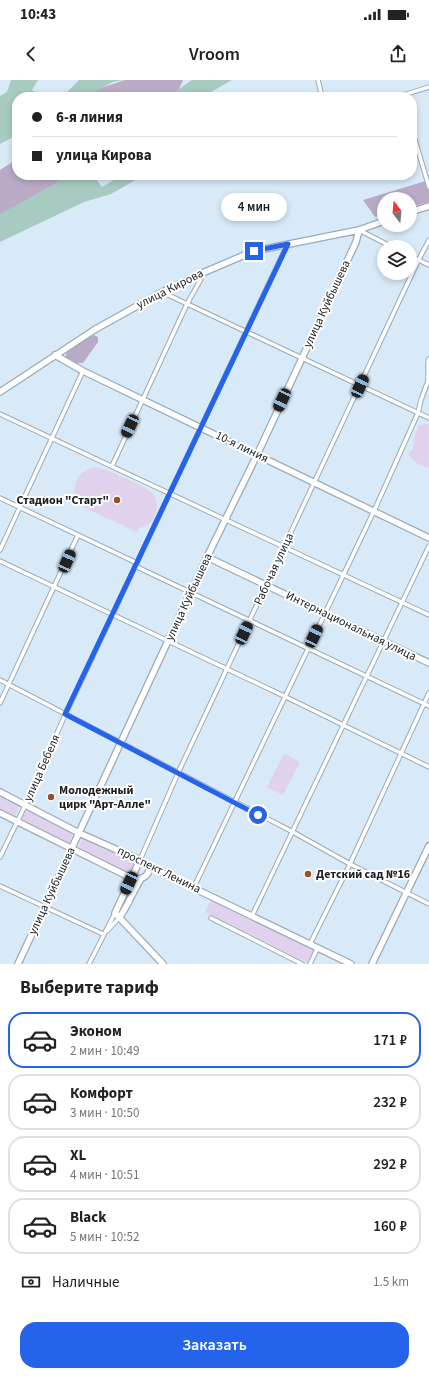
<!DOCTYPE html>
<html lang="ru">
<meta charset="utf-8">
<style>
body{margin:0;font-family:"Source Sans 3",sans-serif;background:#f6f6f6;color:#222;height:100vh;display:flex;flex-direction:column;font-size:15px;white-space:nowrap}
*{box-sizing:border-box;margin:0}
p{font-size:13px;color:#767676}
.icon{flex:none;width:22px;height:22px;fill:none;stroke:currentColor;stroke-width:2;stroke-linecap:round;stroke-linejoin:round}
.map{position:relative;height:884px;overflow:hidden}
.drawer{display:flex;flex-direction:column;background:#fff;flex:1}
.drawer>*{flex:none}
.top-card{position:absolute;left:12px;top:12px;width:405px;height:88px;border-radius:16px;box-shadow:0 2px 6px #0003;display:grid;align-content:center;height:88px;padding:0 20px;background:#fff}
.needle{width:26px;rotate:344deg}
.tools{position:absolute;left:377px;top:112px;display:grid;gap:8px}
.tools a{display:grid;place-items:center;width:40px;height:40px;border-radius:50%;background:#fff;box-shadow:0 2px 6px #0003;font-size:20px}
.end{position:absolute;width:18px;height:18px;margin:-9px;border:5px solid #2563eb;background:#fff;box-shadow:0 0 0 2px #fff}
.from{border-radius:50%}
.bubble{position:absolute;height:28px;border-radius:14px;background:#fff;box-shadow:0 2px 6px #0003;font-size:13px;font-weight:600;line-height:28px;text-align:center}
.car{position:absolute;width:12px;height:24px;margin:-12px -6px;border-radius:5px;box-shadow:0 0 3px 1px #0007;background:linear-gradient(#222 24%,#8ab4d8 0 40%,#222 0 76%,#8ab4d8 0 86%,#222 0)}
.top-card b{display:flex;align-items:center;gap:14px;height:38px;font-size:15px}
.top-card b+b{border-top:1px solid #e0e0e0}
.top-card i{width:10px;height:10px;background:#222}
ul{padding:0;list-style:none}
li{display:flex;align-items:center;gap:12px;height:56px;margin:0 8px 6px;padding:0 12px;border:2px solid #e0e0e0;border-radius:16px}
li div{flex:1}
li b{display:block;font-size:15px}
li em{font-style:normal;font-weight:600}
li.active{border-color:#2563eb}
li>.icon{width:36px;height:36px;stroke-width:1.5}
h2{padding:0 20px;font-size:18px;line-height:48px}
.pay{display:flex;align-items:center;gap:10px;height:44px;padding:0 20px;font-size:15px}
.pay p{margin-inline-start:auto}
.primary-button{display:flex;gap:8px;margin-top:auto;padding:8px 20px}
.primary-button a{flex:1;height:46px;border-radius:16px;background:#2563eb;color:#fff;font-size:16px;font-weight:600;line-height:46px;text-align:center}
.status{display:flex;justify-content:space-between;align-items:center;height:28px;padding:0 20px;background:#fff;direction:ltr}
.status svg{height:11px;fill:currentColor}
header{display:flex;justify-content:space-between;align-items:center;height:52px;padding:0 20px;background:#fff;font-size:18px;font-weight:600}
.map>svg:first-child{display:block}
.green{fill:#e0d2ec}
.forest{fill:#b9abc6}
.water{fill:#a7cbc1}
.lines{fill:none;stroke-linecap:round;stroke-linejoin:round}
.street-casing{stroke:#9aaab7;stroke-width:5.5}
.secondary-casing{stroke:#9aaab7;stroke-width:8}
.street{stroke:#fff;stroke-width:3.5}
.secondary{stroke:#fff;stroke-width:5.5}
.route{stroke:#2563eb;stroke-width:5}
.poi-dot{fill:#985129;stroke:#fff;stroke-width:1.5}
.labels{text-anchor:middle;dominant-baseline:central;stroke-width:4;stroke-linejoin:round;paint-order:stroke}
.street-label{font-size:12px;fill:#191f24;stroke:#fff}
.poi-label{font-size:12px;font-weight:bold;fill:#191f24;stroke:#fff;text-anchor:start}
</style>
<div class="status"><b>10:43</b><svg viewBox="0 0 49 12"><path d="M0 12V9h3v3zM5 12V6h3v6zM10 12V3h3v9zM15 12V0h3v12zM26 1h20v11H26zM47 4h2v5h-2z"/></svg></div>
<header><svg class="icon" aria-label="back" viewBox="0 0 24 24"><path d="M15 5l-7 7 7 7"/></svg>Vroom<svg class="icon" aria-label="share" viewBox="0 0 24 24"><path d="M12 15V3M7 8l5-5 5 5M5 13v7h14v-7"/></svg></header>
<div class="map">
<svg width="429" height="884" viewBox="0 0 429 884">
<rect width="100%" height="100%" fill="#d8e9f7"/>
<!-- green -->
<path class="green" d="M 427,344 L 429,344 L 429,388 L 418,384 L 409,375 L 409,372 L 413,369 L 414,357 L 419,345 Z
M 94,387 C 105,388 146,406 153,414 C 157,420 158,428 155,435 C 152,442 146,447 139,448 L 137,452 L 79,425 L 80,424 C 68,409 77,391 94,387 Z
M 284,674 L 300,682 L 283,715 L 267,707 Z
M 0,716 L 18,724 L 19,728 L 15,736 L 12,737 L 0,731 Z
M 29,729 L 74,751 L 68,765 L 23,742 L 21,740 L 26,730 Z
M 83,757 L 135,782 L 128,795 L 77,770 Z
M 212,818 L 314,868 L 314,871 L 308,883 L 205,832 Z"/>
<!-- forest -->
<path class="forest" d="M 125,0 L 183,0 L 179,9 L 168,17 L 90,17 L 95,10 Z
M 17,79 L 17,95 L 66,95 L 55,104 L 0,135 L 0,90 Z
M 429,100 L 429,122 L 410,127 L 410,119 L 384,119 L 384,134 L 375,137 L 363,120 Z
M 94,255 L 98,257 L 98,262 L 83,283 L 77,283 L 66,277 L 66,271 Z"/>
<!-- water -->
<path class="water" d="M 11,0 L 38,0 L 32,10 L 40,17 L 17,17 L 17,55 L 0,64 L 0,16 L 7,12 Z
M 79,0 L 123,0 L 113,2 L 84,17 L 58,17 L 67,12 Z
M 192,0 L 232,0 L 202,17 L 168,17 Z
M 66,95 L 101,95 L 96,99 L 102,107 L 122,95 L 144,95 L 111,114 L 84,122 L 0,162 L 0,134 L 55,104 Z"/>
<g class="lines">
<!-- street casing -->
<g class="street-casing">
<path id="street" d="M 318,0 L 322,17
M 397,17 L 429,7
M 412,50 L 429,107
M 359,150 L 392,167
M 410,176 L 429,185
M 162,212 L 429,338
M 0,334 L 429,535
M 112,386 L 187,224 L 201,199 L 200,194
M 0,418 L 137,483
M 0,470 L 83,291
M 0,481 L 286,617 L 429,687
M 135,486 L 429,626
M 0,600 L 293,752 L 350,784 L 429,824
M 0,623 L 78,455
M 0,777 L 22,732 L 65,635 L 287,165
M 140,780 L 178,693 L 418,181 L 429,160
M 0,806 L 103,854
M 194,807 L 374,431 L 418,333 L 421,320 L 428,301 L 428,282 L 429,279
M 252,836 L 429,466
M 211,838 L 302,884
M 107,851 L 119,838
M 310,864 L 350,784 L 429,613
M 89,884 L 115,833
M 310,884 L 318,867"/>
</g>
<!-- secondary casing -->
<g class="secondary-casing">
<path id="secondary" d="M 410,132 L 429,126
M 55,275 L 83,291 L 429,458
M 0,312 L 94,250 L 162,212 L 200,194 L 254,171 L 359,150 L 384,141
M 207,477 L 429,583
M 0,712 L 79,753 L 140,780 L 150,787 L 351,884
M 0,733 L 131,798 C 141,800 148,798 150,787
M 140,780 L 115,833 L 163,884
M 119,838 C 128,826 133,811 141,799
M 18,884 L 207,477 L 257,375 L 356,162 L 359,150
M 372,884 L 429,766"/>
</g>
<!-- street -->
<use href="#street" class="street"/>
<!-- secondary -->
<use href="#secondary" class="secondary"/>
</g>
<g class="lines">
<!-- route -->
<path class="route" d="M 254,171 L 288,164 L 65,634 L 258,735"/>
</g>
<!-- markers -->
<g class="poi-dot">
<circle cx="117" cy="420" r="4"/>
<circle cx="51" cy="717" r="4"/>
<circle cx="308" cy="794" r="4"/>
</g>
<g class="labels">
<!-- street labels -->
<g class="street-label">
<text transform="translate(170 209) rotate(-27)">улица Кирова</text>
<text transform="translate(327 224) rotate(-65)">улица Куйбышева</text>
<text transform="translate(242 367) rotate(26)">10-я линия</text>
<text transform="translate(274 489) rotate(-65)">Рабочая улица</text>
<text transform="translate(189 517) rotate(-65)">улица Куйбышева</text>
<text transform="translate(351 546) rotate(26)">Интернациональная улица</text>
<text transform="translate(42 688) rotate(-66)">улица Бебеля</text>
<text transform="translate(159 790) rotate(26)">проспект Ленина</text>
<text transform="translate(52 811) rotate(-65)">улица Куйбышева</text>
</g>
<!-- poi labels -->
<g class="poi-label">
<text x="109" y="420" text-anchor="end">Стадион "Старт"</text>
<text x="59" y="710">Молодежный<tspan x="59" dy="14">цирк "Арт-Алле"</tspan></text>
<text x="316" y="794">Детский сад №16</text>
</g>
</g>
</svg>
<div class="tools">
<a><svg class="needle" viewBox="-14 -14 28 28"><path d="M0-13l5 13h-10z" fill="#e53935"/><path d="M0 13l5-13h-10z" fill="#767676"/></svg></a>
<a><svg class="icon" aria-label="layers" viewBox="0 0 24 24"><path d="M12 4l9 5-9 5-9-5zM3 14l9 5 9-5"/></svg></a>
</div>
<i class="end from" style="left:258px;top:735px"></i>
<i class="end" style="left:254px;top:171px"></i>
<div class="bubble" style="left:221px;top:113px;width:66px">4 мин</div>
<i class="car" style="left:360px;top:306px;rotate:25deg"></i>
<i class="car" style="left:282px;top:320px;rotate:205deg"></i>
<i class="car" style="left:130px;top:346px;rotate:205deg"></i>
<i class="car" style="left:67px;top:481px;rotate:24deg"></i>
<i class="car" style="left:244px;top:553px;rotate:25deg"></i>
<i class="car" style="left:314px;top:556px;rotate:25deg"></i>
<i class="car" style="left:129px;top:803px;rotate:205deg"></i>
<div class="top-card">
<b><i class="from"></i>6-я линия</b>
<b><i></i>улица Кирова</b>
</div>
</div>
<section class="drawer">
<h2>Выберите тариф</h2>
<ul>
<li class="active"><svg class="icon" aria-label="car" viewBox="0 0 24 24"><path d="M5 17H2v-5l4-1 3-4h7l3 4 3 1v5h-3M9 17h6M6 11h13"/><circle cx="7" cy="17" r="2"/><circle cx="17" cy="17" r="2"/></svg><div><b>Эконом</b><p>2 мин · 10:49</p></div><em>171 ₽</em></li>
<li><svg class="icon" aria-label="car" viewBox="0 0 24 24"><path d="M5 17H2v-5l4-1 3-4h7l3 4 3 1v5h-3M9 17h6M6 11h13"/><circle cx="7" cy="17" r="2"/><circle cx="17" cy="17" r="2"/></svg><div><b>Комфорт</b><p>3 мин · 10:50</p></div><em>232 ₽</em></li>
<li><svg class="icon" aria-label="car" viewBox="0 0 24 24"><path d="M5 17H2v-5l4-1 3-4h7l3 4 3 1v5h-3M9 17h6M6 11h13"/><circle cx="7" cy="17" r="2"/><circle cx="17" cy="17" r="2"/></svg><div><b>XL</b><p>4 мин · 10:51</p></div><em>292 ₽</em></li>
<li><svg class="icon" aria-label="car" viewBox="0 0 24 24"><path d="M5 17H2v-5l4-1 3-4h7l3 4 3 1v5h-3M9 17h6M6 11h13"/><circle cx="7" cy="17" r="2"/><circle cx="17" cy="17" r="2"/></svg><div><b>Black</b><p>5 мин · 10:52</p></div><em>160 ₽</em></li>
</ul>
<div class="pay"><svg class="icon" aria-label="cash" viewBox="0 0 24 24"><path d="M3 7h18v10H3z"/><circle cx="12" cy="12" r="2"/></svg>Наличные<p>1.5 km</p></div>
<div class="primary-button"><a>Заказать</a></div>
</section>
